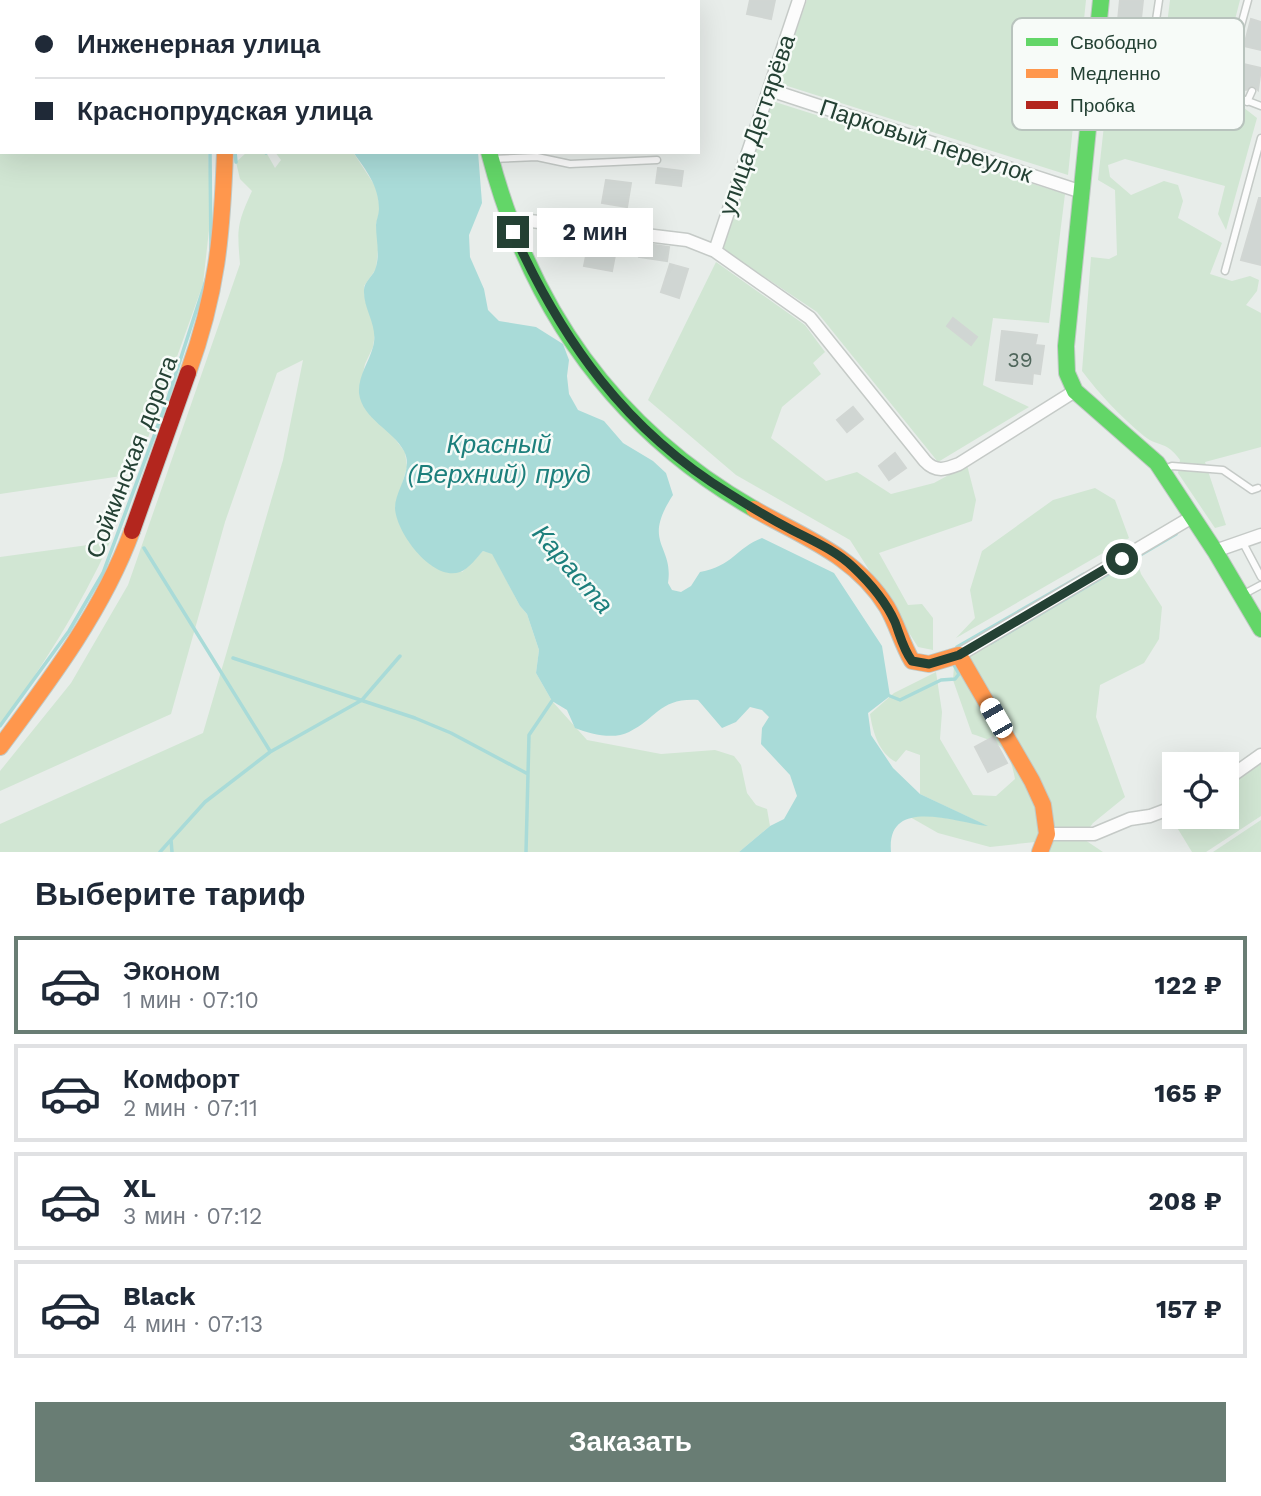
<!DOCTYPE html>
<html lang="ru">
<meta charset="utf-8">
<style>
body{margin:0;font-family:"Work Sans",sans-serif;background:#f2f2f3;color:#1f2937;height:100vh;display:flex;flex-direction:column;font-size:26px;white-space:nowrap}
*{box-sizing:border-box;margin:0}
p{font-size:23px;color:#747a83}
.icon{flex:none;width:38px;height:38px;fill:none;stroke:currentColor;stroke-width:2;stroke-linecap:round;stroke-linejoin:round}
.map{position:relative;height:852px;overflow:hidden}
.side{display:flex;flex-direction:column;background:#fff;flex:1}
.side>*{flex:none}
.hud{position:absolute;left:0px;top:0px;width:700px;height:154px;box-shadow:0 7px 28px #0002;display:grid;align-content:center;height:154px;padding:0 35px;background:#fff}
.buttons{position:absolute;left:1162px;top:752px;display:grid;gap:14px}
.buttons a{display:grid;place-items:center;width:77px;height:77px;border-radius:0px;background:#fff;box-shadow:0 7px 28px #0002;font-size:35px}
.end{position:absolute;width:32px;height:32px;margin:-16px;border:9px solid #244134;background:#fff;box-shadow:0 0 0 4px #fff}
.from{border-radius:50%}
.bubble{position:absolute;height:49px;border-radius:0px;background:#fff;box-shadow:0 7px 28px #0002;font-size:23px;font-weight:700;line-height:49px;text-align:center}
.car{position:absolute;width:21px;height:42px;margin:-21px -10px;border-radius:9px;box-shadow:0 0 5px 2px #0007;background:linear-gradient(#fff 24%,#345 0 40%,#fff 0 76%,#345 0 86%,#fff 0)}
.hud b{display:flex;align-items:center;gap:24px;height:66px;font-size:26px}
.hud b+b{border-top:2px solid #e0e1e3}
.hud i{width:18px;height:18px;background:#1f2937}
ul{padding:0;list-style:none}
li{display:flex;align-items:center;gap:21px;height:98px;margin:0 14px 10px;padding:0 21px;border:4px solid #e0e1e3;border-radius:0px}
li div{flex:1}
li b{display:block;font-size:26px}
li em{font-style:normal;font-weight:700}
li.on{border-color:#697d74}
li>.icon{width:63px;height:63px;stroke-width:1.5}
h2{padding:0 35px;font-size:32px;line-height:84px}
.action{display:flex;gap:14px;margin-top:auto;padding:14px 35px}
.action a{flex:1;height:80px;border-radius:0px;background:#697d74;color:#fff;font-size:28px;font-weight:700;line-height:80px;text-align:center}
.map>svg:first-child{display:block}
.green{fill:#d1e6d3}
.water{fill:#a9dbd8}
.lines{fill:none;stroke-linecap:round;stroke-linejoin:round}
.stream{stroke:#a9dbd8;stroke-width:3.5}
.building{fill:#d0d6d3;stroke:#d1d6d3;stroke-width:2}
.lane-casing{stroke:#c5cac7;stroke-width:9}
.street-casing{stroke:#c5cac7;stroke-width:15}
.fast-casing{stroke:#c1c9c5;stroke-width:18}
.slow-casing{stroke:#c1c9c5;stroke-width:18}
.jam-casing{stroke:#c1c9c5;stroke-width:18}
.lane{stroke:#fcfcfc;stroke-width:6}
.street{stroke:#fcfcfc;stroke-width:12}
.fast{stroke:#63d668;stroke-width:16}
.slow{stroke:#ff974d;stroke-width:16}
.jam{stroke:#b3261e;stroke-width:16}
.route{stroke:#244134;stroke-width:9}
.labels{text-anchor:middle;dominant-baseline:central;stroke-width:5;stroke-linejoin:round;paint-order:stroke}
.number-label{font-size:21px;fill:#50675c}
.street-label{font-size:24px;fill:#244134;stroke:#f7fbf8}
.water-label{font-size:26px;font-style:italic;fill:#1c7f7c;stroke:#f7fbf8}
.key{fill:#f7fbf8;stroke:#b8c3bd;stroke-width:2}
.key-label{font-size:19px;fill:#244134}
</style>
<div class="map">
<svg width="1261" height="852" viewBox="0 0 1261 852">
<rect width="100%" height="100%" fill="#e8edea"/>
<!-- green -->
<path class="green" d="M 0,0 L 218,0 L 2,2 L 2,152 L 208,152 L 211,212 L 203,284 L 135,474 L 0,494 Z
M 807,0 L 1086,0 L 1068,175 L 778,83 Z
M 1170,0 L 1240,0 L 1225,59 L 1218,68 L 1163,57 Z
M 1152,67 L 1212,83 L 1257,118 L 1226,230 L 1218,214 L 1225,186 L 1125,159 L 1108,165 L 1110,177 L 1131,195 L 1164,181 L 1178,185 L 1183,201 L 1178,218 L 1222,243 L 1210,274 L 1232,281 L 1250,276 L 1259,280 L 1257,291 L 1246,305 L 1261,313 L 1261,447 L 1205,462 L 1226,525 L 1215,528 L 1178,473 L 1180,460 C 1166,440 1159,448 1144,436 C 1120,416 1100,395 1082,371 L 1091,257 L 1109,259 L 1117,255 L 1115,190 L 1098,180 L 1107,98 L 1130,85 L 1143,85 Z
M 772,101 L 1065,194 L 1049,323 L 993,318 L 983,385 L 1029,407 L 938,462 L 817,312 L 721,248 Z
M 266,152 L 275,168 L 281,160 L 275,152 L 353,152 L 377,189 L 380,211 L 376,224 L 379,241 L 376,269 L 364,286 L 365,300 L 371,313 L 375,333 L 373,347 L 365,364 L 359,392 L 405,452 L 407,467 L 395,508 L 462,572 L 483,551 L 492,553 L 520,606 L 527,614 L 539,650 L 536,673 L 552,701 L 587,740 L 661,754 L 715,750 L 734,756 L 741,765 L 747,793 L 756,805 L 767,809 L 770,826 L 739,852 L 0,852 L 0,824 L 203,733 L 283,460 L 303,360 L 277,373 L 225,522 L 171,714 L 0,791 L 0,771 L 71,683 L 128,585 L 240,264 C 237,228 237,224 252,191 L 240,179 L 236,162 L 246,153 Z
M 716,262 L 805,325 L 825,352 L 813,363 L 821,374 L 782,407 L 771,438 L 826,481 L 857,472 L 891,494 L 934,483 L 967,465 L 976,500 L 972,521 L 879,553 L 908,605 L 922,604 L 933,618 L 933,650 L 918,647 L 850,540 L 736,475 L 648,400 Z
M 1095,488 L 1115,500 L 1129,538 L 956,638 L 975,618 L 970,590 L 982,551 L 1053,500 Z
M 110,542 C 80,608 42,667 0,726 L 0,557 Z
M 1136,558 L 1141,574 L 1162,607 L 1159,639 L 1144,663 L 1100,685 L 1096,717 L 1125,797 L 1093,823 L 1082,838 L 1103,852 L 1048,852 L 1035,842 L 990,847 L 938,833 L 910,817 L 923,814 L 985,825 L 920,794 L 920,755 L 906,750 L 896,762 C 879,753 873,733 870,714 L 894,693 L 936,672 L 942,712 L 940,739 L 973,795 L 996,796 L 1015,779 C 1009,747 1001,743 972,734 L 953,680 L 954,666 Z
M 1261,761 L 1261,816 L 1206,852 L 1192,852 L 1170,816 L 1174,814 L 1174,817 L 1227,817 L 1227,784 Z
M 1261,820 L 1261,852 L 1213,852 Z"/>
<!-- water -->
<path class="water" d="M 353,152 L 478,152 L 482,203 L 469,235 L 470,257 L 484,289 L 488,310 L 499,321 L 536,327 L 563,344 L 569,360 L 567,376 L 569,394 L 578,410 L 604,421 L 623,443 L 653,461 L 666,473 L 673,495 C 641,544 674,544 668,583 L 672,590 L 681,592 L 691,586 L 700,572 C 733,566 736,548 762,538 L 834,573 L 882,646 L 890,696 L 868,713 L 871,735 L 893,768 L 920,794 L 988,826 C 956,823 886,795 891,852 L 739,852 L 770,826 L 784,819 L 797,796 L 790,775 L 761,744 L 762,728 L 769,717 L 762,710 L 750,707 L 736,722 L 722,728 L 698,700 C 659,698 658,718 629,732 C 613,740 591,734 575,728 L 567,710 L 552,701 L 536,673 L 539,650 L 527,614 L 520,606 L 492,554 L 483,551 C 477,557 469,569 460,572 C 433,582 396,533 395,508 C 395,490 414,470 404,451 C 393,430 362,419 359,393 C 358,376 369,362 373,347 C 379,326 363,310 364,290 C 364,281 374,276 376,267 C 380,253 376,239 376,225 C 376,220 379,215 379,209 C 379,186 366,170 353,152 Z"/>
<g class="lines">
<!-- stream -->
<path class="stream" d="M 224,2 L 224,0
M 210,152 L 211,252
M 235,152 L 236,162
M 266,153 L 267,152
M 144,548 L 270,751
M 991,643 L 1176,534
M 957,647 L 1084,574
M 233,658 L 415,718 L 451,733 L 528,774
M 890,696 L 900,700 L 941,680 L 955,679 L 959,674 L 954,665
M 0,726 L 69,631 L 103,573 L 167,401 L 207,277
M 171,840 L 172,852
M 160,852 L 205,802 L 270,752 L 362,700 L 400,656
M 526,852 L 529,735 L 552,701"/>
</g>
<!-- building -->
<path class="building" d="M 750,0 L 775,0 L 771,19 L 747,14 Z
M 1120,0 L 1143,0 L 1135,74 L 1113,71 Z
M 1251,19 L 1261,22 L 1261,50 L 1244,46 Z
M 1239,63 L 1261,68 L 1258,90 L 1254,86 L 1246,90 L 1234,84 Z
M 658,168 L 683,171 L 681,186 L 656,183 Z
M 606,180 L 631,183 L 627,207 L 602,203 Z
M 1259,198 L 1261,198 L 1261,265 L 1241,260 Z
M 641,243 L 669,247 L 667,261 L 639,257 Z
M 588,246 L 616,250 L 612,271 L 584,266 Z
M 670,264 L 688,269 L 679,298 L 661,292 Z
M 953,318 L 977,337 L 971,345 L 947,326 Z
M 1002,331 L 1037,335 L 1035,345 L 1044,346 L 1040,374 L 1033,373 L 1032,384 L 996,380 Z
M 853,407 L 863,419 L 847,432 L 837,420 Z
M 895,453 L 906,468 L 889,480 L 879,466 Z
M 993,737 L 1007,763 L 988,772 L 975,747 Z"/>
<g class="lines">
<!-- lane casing -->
<g class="lane-casing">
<path id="lane" d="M 1159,0 L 1150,60 L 1220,77 L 1240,98 L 1261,106
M 1225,84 L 1248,0
M 1247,102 L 1252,91
M 492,159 L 537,157 L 570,164 L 657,160
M 1225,271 L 1261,138
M 1162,470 L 1172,466 L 1223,470 L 1252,490 L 1258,488
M 1242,541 L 1261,577
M 1244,594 L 1261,585"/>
</g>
<!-- street casing -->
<g class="street-casing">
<path id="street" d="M 506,2 L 507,0
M 770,90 L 1082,192
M 506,218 L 687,240 L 715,251 L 810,318 L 925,461 C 936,473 946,469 959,464 L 1075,391
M 715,251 L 799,0
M 1215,551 L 1261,535
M 959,655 L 1192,517
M 1227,779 L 1261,755
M 1047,834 L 1094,834 L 1130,819 L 1150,816 L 1174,807"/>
</g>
<!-- fast casing -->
<g class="fast-casing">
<path id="fast" d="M 239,0 L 239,2
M 1101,0 L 1066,346 L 1067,373 L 1075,391 L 1157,463 L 1215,551 L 1261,629
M 489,152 C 529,307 613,428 754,509"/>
</g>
<!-- slow casing -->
<g class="slow-casing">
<path id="slow" d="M 188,373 C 217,293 222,236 225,152
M 754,509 C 803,537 856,556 887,607 C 897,624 902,644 912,661 L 929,664 L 959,655 L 1032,781 L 1043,805 L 1047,834 L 1040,852
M 0,747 C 50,680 103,610 132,531"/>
</g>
<!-- jam casing -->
<g class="jam-casing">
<path id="jam" d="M 132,531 L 188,373"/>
</g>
<!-- lane -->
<use href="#lane" class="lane"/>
<!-- street -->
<use href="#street" class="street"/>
<!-- fast -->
<use href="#fast" class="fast"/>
<!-- slow -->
<use href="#slow" class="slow"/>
<!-- jam -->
<use href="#jam" class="jam"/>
</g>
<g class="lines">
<!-- route -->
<path class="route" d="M 513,232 C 562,341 626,431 730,494 C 749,506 769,518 790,529 C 811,540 835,550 853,567 C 869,582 886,602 895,622 C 900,635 903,649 912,661 L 929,664 L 959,655 L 1122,559"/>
</g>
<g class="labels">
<!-- number labels -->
<g class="number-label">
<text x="1020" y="359">39</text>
</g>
<!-- street labels -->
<g class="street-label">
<text transform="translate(757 125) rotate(-71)">улица Дегтярёва</text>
<text transform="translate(926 141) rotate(18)">Парковый переулок</text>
<text transform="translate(132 457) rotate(-69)">Сойкинская дорога</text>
</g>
<!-- water labels -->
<g class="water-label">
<text x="499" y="444">Красный<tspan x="499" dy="30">(Верхний) пруд</tspan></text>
<text transform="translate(573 569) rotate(49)">Караста</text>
</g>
</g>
<!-- legend -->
<rect x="1012" y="18" width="232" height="112" rx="10" class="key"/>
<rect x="1026" y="38" width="32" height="8" fill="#63d668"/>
<rect x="1026" y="69" width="32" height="9" fill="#ff974d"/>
<rect x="1026" y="101" width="32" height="8" fill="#b3261e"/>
<g class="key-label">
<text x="1070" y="49">Свободно</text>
<text x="1070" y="80">Медленно</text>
<text x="1070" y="112">Пробка</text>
</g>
</svg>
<div class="buttons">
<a><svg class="icon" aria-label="locate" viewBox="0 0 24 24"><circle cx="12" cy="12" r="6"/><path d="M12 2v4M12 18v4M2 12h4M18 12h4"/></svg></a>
</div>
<i class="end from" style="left:1122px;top:559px"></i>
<i class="end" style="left:513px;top:232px"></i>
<div class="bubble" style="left:537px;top:208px;width:116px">2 мин</div>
<i class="car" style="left:996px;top:718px;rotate:330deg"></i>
<div class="hud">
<b><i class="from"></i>Инженерная улица</b>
<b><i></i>Краснопрудская улица</b>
</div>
</div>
<section class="side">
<h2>Выберите тариф</h2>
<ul>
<li class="on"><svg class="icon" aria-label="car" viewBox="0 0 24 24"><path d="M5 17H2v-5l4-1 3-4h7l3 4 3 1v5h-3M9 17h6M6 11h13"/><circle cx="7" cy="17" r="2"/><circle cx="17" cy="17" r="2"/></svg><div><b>Эконом</b><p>1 мин · 07:10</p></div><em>122 ₽</em></li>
<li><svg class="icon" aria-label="car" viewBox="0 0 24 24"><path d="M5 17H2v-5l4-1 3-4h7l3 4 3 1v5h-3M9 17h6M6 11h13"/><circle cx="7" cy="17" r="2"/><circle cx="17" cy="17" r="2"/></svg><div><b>Комфорт</b><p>2 мин · 07:11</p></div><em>165 ₽</em></li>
<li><svg class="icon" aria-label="car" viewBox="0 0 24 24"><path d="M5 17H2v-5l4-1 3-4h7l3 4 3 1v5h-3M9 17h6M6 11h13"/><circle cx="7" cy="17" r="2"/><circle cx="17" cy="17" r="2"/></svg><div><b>XL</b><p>3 мин · 07:12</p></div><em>208 ₽</em></li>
<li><svg class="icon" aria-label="car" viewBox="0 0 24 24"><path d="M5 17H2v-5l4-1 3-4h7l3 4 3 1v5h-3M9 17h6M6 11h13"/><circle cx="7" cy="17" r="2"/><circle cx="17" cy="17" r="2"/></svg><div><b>Black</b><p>4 мин · 07:13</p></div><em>157 ₽</em></li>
</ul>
<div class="action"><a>Заказать</a></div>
</section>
